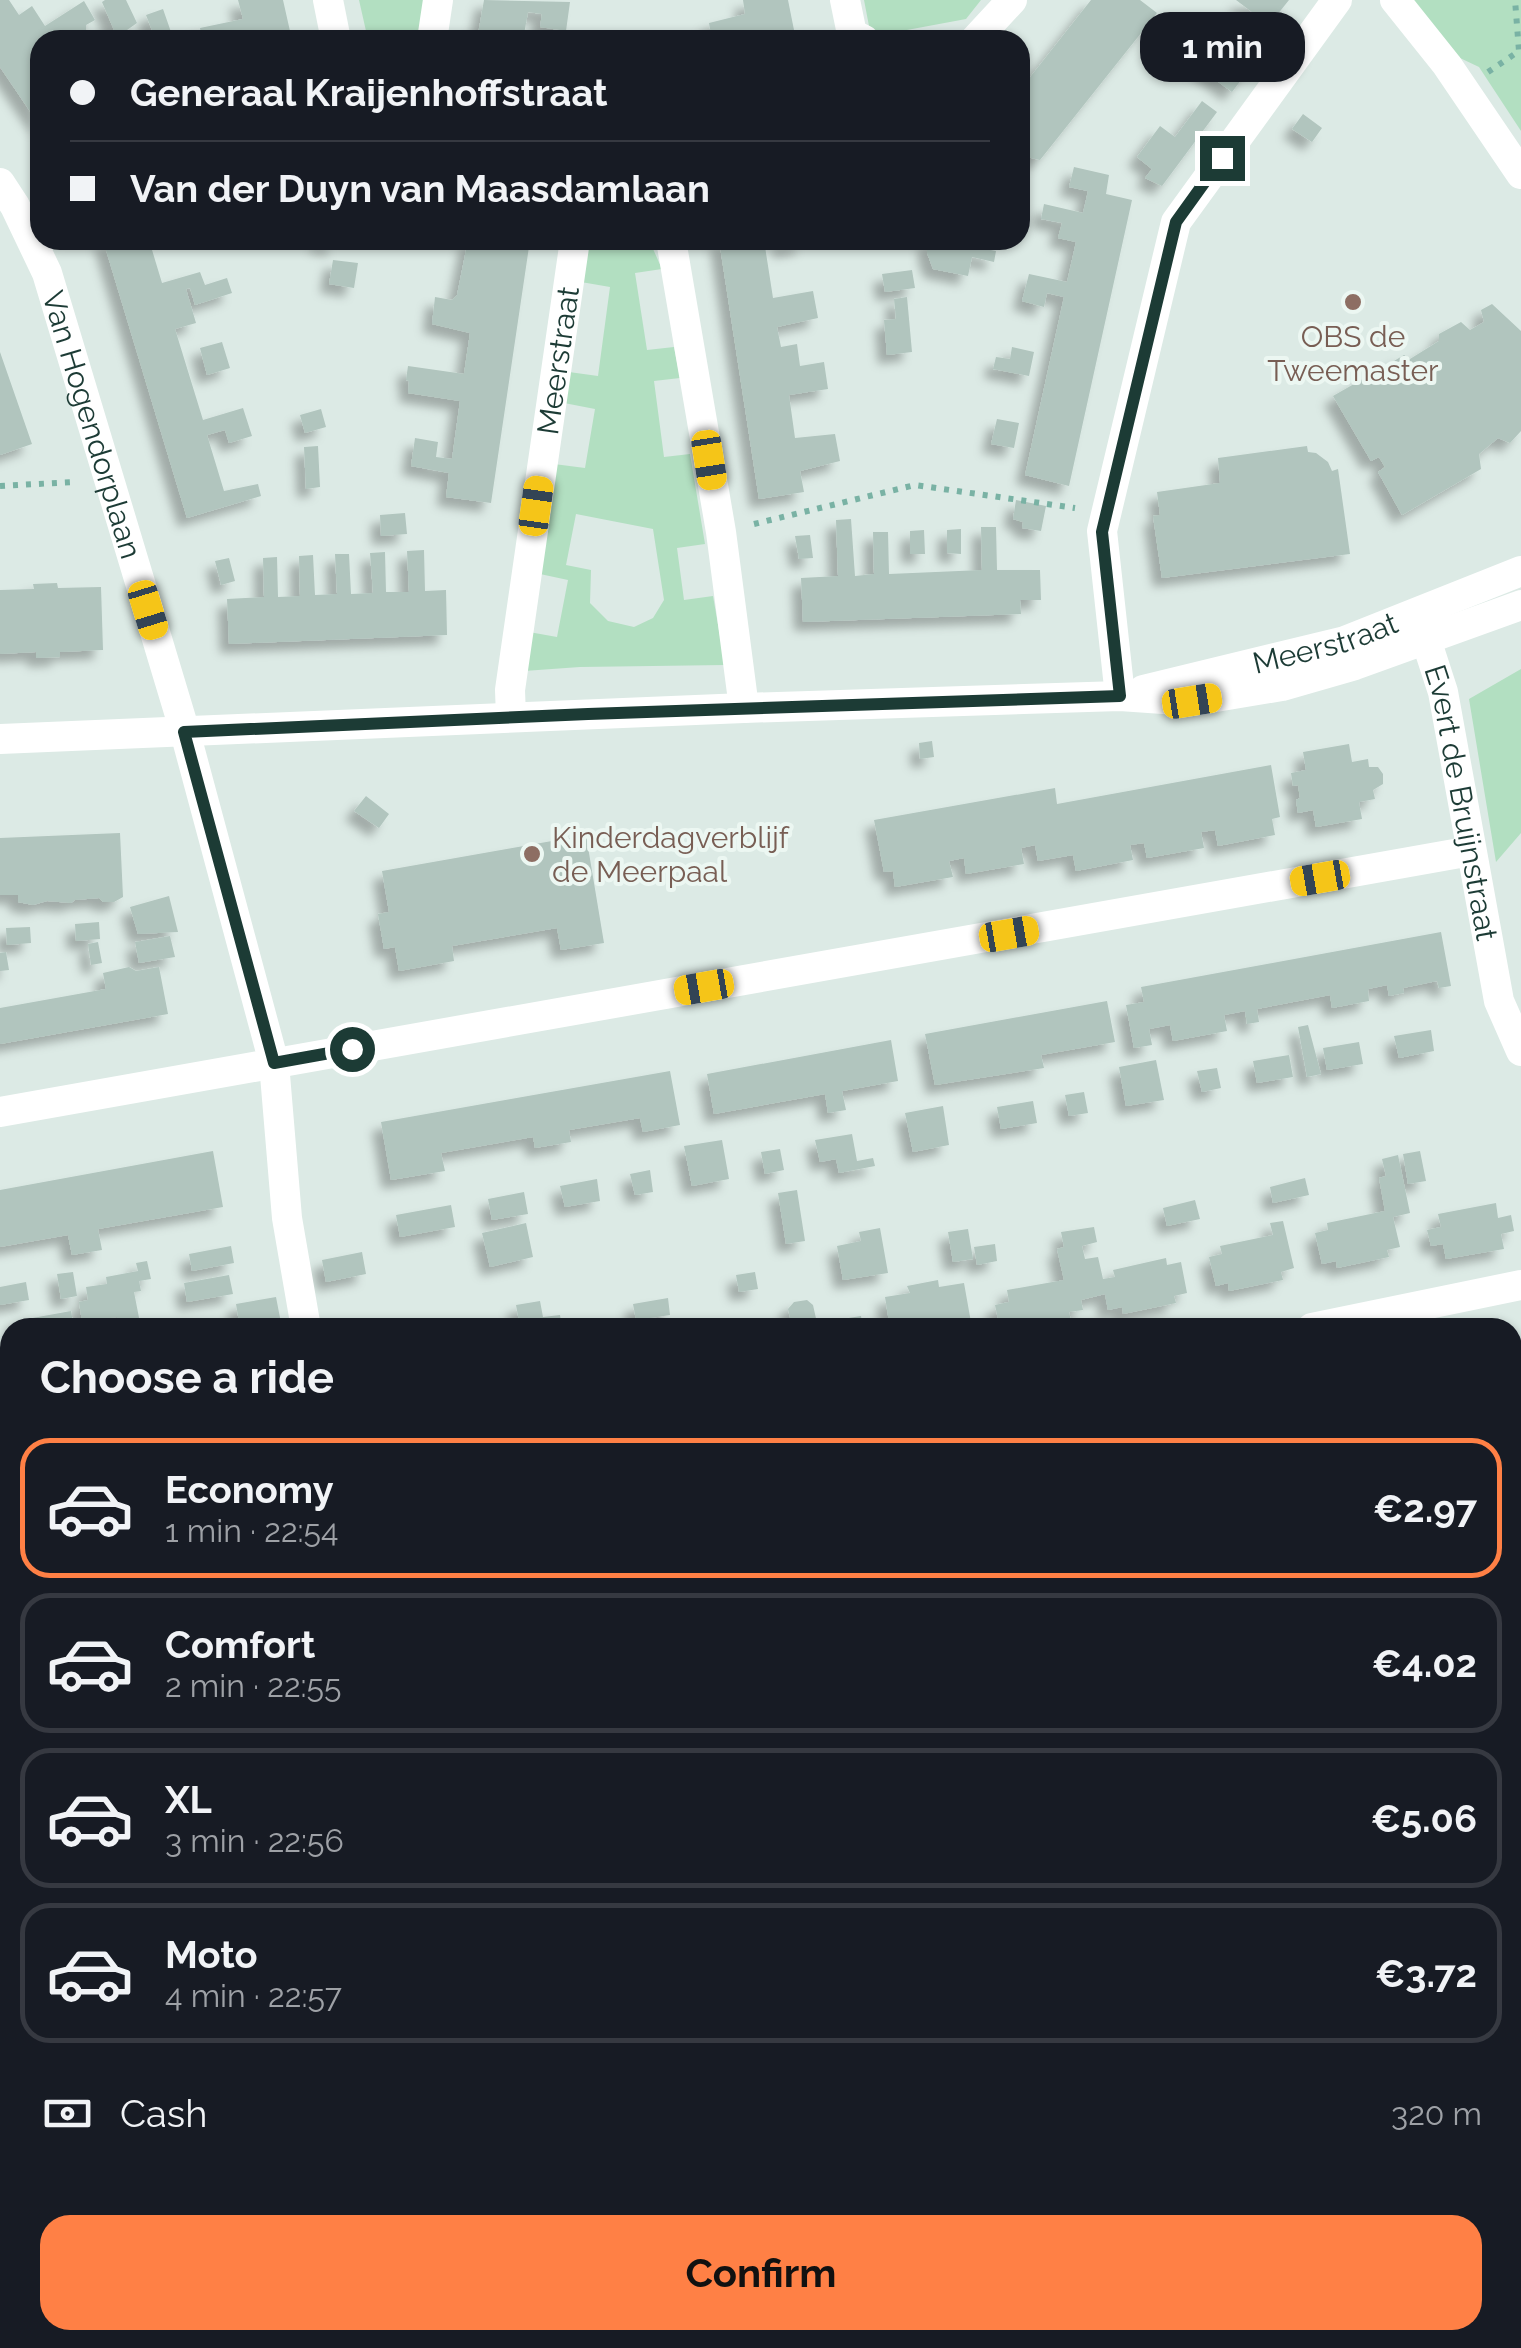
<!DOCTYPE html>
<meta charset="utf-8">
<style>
body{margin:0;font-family:Raleway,sans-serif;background:#242831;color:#f1f3f6;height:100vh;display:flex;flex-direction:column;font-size:38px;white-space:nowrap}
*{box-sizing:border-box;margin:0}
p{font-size:32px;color:#9ea1a6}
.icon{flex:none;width:55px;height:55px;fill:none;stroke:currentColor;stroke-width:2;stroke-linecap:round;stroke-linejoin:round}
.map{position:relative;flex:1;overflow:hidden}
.panel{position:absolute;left:0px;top:1318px;width:1522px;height:1032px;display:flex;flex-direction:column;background:#171b24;border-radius:30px 30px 0 0;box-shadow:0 2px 8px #0004}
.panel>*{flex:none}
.guide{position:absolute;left:30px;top:30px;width:1000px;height:220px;border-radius:30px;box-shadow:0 2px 8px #0004;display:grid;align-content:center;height:220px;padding:0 40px;background:#171b24}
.end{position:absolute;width:45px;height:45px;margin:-22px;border:12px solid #1c3b35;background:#fff;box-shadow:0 0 0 5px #fff}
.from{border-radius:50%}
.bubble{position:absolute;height:70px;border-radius:30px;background:#171b24;box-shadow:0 2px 8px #0004;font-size:32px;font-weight:700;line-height:70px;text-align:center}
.car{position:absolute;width:30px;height:60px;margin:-30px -15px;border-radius:12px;box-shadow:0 0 8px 2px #0007;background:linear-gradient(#f5c518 24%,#345 0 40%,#f5c518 0 76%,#345 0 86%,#f5c518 0)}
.guide b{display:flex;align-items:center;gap:35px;height:95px;font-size:38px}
.guide b+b{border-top:2px solid #363941}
.guide i{width:25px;height:25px;background:#f1f3f6}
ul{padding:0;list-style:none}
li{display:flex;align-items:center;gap:30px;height:140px;margin:0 20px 15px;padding:0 20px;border:5px solid #363941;border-radius:30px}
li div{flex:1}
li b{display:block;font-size:38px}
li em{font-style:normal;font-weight:700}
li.selected{border-color:#ff8045}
li>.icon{width:90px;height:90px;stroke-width:1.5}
h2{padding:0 40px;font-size:45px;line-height:120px}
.pay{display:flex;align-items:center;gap:25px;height:110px;padding:0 40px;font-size:38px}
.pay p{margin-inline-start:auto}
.cta{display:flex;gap:20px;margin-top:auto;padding:20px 40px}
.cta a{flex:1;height:115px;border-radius:30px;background:#ff8045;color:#111;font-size:40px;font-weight:700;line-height:115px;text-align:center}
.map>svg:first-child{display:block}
.green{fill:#b2dfc1;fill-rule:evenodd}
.building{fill:#b1c5be;filter:url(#shadow)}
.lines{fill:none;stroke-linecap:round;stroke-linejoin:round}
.path{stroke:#79b2a4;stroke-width:6;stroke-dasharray:5 8;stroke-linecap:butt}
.minor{stroke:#fff;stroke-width:30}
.tertiary{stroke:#fff;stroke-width:30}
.route{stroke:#1c3b35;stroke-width:12}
.education-dot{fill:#8d6e63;stroke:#ecf7f2;stroke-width:4}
.labels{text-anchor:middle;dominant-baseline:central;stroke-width:8;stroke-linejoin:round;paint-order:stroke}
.education-label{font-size:30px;fill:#785e54;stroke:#ecf7f2}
.street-label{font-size:30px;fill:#1c3b35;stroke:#ecf7f2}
</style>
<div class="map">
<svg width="1521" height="2348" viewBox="0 0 1521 2348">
<defs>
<filter id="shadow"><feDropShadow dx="-9" dy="9" stdDeviation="5" flood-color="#0004"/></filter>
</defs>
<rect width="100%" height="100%" fill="#dceae5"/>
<!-- green -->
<path class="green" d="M 359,0 L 434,0 L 430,31 L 366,31 Z
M 864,0 L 981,0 L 966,19 L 880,35 L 869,26 Z
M 1409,0 L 1521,0 L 1521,131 L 1479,67 L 1460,58 Z
M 592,240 L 649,240 L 662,269 L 635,273 L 647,350 L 674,347 L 680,378 L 654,381 L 664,457 L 690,454 L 705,544 L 677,548 L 684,600 L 713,596 L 725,665 L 580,667 L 524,671 L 529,632 L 557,637 L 568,580 L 540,574 L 554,464 L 585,468 L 595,409 L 564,403 L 569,372 L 598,376 L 610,287 L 581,282 L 587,244 ZM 576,514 L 653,529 L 664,600 L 653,618 L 634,627 L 608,621 L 590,603 L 591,570 L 566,565 Z
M 1521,669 L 1521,833 L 1496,862 L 1469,699 Z
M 713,2340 L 1049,2340 L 1042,2348 L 714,2348 Z"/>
<!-- building -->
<path class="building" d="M 0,0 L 9,0 L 19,15 L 32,6 L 45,26 L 84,1 L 95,20 L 86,25 L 86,31 L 73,40 L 40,40 L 40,126 L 0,67 Z
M 105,0 L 126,0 L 137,23 L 117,37 L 102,2 Z
M 238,0 L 283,0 L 292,40 L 247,40 L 245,31 L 225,35 L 226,40 L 202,40 L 200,28 L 243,19 Z
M 484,0 L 570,2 L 566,31 L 540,27 L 542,14 L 528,12 L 523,40 L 477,40 Z
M 743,0 L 788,0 L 796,40 L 750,40 L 748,30 L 732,34 L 733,40 L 712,40 L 709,23 L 745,14 Z
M 1091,0 L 1140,0 L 1157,13 L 1040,160 L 1027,157 L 1020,152 L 1020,90 Z
M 1236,0 L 1289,0 L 1269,25 Z
M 163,9 L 171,32 L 155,38 L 146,15 Z
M 1216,34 L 1254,63 L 1232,92 L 1198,67 L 1209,52 L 1205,49 Z
M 1202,101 L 1217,112 L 1162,186 L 1145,178 L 1152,169 L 1137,157 L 1160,126 L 1175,137 Z
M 1303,114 L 1322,128 L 1312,142 L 1292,129 Z
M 1074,167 L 1109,175 L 1106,194 L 1132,200 L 1069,486 L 1025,475 L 1064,297 L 1047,293 L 1044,307 L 1022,301 L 1029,274 L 1067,282 L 1076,242 L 1058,238 L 1062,223 L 1041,219 L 1044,204 L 1083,213 L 1088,191 L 1069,187 Z
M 103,240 L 149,240 L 162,283 L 200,272 L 205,285 L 227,278 L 232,293 L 195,305 L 190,288 L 186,289 L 196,323 L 175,329 L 203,420 L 243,408 L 252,436 L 229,443 L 225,430 L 207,435 L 224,491 L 258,484 L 261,496 L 187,518 Z
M 318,240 L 337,240 L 336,247 L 318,244 Z
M 468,240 L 530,240 L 491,503 L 446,497 L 449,473 L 411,466 L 415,438 L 438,442 L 436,457 L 452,459 L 460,401 L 408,393 L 409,381 L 406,380 L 408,366 L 464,374 L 470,333 L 432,324 L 435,297 L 452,300 L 457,295 Z
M 719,240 L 764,240 L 773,298 L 813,291 L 818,318 L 777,327 L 781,347 L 797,344 L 800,366 L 824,362 L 828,389 L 789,395 L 795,438 L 835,434 L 840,461 L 800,471 L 804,492 L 759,499 Z
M 781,240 L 804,240 L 805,245 L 782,249 Z
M 927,240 L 964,240 L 965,245 L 996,251 L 994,262 L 972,257 L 968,276 L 933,269 L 927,253 Z
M 333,260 L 358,263 L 354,288 L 329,284 Z
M 912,270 L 915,288 L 885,292 L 882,274 Z
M 907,297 L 912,352 L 887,355 L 884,320 L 896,319 L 894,299 Z
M 1492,304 L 1521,331 L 1521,431 L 1510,443 L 1498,438 L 1479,454 L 1481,469 L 1402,515 L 1378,472 L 1385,467 L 1379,457 L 1371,461 L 1333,396 L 1368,376 L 1373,381 L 1386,373 L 1384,367 L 1404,355 L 1410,359 L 1439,341 L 1439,334 L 1461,322 L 1470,330 L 1484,322 L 1481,310 Z
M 222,342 L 230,368 L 207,375 L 200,348 Z
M 1012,347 L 1034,352 L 1029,376 L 993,369 L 996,357 L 1010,359 Z
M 0,352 L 32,444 L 0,455 Z
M 321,409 L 326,427 L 305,433 L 300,415 Z
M 997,419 L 1019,423 L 1014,448 L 991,444 Z
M 318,446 L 320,487 L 306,489 L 304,447 Z
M 1307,446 L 1308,452 L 1316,453 L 1328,462 L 1332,471 L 1338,469 L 1350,554 L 1162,578 L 1153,516 L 1160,515 L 1157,492 L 1220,483 L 1218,458 Z
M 1016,500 L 1046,506 L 1041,531 L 1022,528 L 1023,522 L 1013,519 Z
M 405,513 L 407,534 L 381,536 L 380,515 Z
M 851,519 L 855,576 L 874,574 L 873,532 L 888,532 L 889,574 L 982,570 L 981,527 L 996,527 L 997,570 L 1040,570 L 1041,600 L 1020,600 L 1021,614 L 803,622 L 801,578 L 838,576 L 836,520 Z
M 961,529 L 961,554 L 947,553 L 947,530 Z
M 924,530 L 925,554 L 910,554 L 910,531 Z
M 810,535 L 813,558 L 799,559 L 795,536 Z
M 424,550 L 425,591 L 446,590 L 447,635 L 229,644 L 227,599 L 264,597 L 263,558 L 277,557 L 278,597 L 300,596 L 299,556 L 313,555 L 315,595 L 337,594 L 335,554 L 349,554 L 351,594 L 373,593 L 370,553 L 385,552 L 386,592 L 409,592 L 407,551 Z
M 229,558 L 235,581 L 221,585 L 215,561 Z
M 57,583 L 58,588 L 101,587 L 103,650 L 60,652 L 60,657 L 36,658 L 36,652 L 0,654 L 0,590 L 34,589 L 33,584 Z
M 932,741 L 934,757 L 920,759 L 919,743 Z
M 1349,744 L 1352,762 L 1368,759 L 1369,767 L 1378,767 L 1383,774 L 1383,784 L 1373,790 L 1375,799 L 1359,802 L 1362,819 L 1316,827 L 1313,810 L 1298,813 L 1296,800 L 1300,798 L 1298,785 L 1293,786 L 1291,773 L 1306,770 L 1303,752 Z
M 1271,765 L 1280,817 L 1272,819 L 1275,835 L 1218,846 L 1215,830 L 1201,832 L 1204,848 L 1147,858 L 1144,843 L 1130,845 L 1133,860 L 1076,871 L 1073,855 L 1038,861 L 1035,845 L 1021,848 L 1024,864 L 966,874 L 964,858 L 949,861 L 953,877 L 895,887 L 893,871 L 884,872 L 874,820 L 1055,788 L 1057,804 Z
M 366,796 L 389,814 L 379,828 L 354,811 Z
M 120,833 L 123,897 L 114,902 L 103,902 L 99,898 L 75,900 L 71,903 L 47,901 L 33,905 L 18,902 L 18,895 L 0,895 L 0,838 Z
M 586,835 L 604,943 L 561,950 L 557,928 L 452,946 L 454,961 L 399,971 L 395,947 L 384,949 L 378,914 L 389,912 L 382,871 Z
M 169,896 L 178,932 L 138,934 L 130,907 Z
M 99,922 L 100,939 L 76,941 L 75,924 Z
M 30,927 L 31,943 L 7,945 L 6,928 Z
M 1441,932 L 1451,986 L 1439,988 L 1437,981 L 1403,988 L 1404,993 L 1389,996 L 1387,985 L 1368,989 L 1369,1001 L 1332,1008 L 1330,995 L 1257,1009 L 1259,1022 L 1247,1024 L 1245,1011 L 1224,1015 L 1227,1031 L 1173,1041 L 1170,1025 L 1149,1029 L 1152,1045 L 1134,1048 L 1126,1005 L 1144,1002 L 1141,987 Z
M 170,936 L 175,957 L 139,963 L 135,942 Z
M 98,942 L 102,963 L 91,965 L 88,944 Z
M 6,952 L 9,970 L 0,971 L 0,953 Z
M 129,967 L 136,971 L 159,967 L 168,1014 L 0,1044 L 0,1008 L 106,989 L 103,973 Z
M 1107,1001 L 1115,1042 L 1041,1055 L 1044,1068 L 935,1085 L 925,1034 Z
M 1308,1025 L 1321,1074 L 1307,1077 L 1298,1027 Z
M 1431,1030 L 1434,1051 L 1399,1058 L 1394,1036 Z
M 891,1040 L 898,1081 L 842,1091 L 846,1110 L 828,1113 L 825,1094 L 714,1114 L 707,1074 Z
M 1359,1042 L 1363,1064 L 1327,1070 L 1323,1048 Z
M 1289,1055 L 1293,1077 L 1257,1083 L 1253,1061 Z
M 1156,1060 L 1164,1100 L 1126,1106 L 1119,1067 Z
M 1217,1068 L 1221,1088 L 1202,1092 L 1197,1071 Z
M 670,1071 L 680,1125 L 643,1132 L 640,1118 L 569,1130 L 571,1142 L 535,1148 L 533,1137 L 441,1153 L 445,1171 L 391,1180 L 381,1122 Z
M 1084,1092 L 1088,1113 L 1069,1116 L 1065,1095 Z
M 1033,1101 L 1037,1123 L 1001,1129 L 997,1107 Z
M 943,1106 L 949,1145 L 913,1152 L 905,1113 Z
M 852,1134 L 857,1161 L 873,1158 L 875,1166 L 839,1173 L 836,1159 L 820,1162 L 815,1140 Z
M 722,1140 L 729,1179 L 692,1186 L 684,1146 Z
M 780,1149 L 784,1170 L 765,1174 L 761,1152 Z
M 213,1151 L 223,1207 L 98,1229 L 102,1250 L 72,1255 L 68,1235 L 0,1247 L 0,1190 Z
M 1420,1151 L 1426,1181 L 1408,1184 L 1403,1154 Z
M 1398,1155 L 1410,1213 L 1393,1217 L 1400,1247 L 1387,1250 L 1389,1257 L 1337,1268 L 1336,1261 L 1322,1264 L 1315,1233 L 1328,1230 L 1327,1223 L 1385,1211 L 1379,1178 L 1386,1176 L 1382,1159 Z
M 650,1170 L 653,1192 L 635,1195 L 630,1174 Z
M 1305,1178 L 1309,1195 L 1273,1203 L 1270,1187 Z
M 597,1179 L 600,1201 L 565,1207 L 560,1186 Z
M 797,1190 L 805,1241 L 786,1244 L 778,1193 Z
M 524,1192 L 528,1214 L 492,1220 L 488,1199 Z
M 1195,1200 L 1200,1219 L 1167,1226 L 1163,1208 Z
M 1496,1203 L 1498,1218 L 1511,1215 L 1514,1231 L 1501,1234 L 1504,1249 L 1446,1259 L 1443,1244 L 1431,1246 L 1427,1230 L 1441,1227 L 1438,1214 Z
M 451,1205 L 455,1227 L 400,1237 L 396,1215 Z
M 1283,1221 L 1294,1268 L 1281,1272 L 1283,1280 L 1229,1291 L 1228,1283 L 1216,1286 L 1209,1257 L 1222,1254 L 1220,1246 L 1273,1235 L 1270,1223 Z
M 526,1223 L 533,1257 L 490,1267 L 482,1233 Z
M 1094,1227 L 1097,1242 L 1082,1246 L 1085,1259 L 1098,1257 L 1103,1279 L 1115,1277 L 1113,1270 L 1166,1258 L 1167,1265 L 1181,1262 L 1187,1293 L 1174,1296 L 1176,1303 L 1123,1314 L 1122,1307 L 1108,1310 L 1105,1294 L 1081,1300 L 1083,1310 L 1069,1312 L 1072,1325 L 1057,1328 L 1013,1328 L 1012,1322 L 999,1324 L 995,1305 L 1009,1302 L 1007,1290 L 1064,1280 L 1057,1249 L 1064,1247 L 1061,1232 Z
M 880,1228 L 888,1273 L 843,1280 L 837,1246 L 861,1241 L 859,1232 Z
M 968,1229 L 973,1259 L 953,1262 L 948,1232 Z
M 995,1244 L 997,1261 L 977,1265 L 974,1247 Z
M 231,1246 L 234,1263 L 192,1271 L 189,1254 Z
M 362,1252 L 366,1274 L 326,1282 L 322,1260 Z
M 147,1261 L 151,1279 L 139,1281 L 141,1291 L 134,1292 L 141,1328 L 119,1328 L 117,1317 L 82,1322 L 79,1302 L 88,1300 L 86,1287 L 107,1284 L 106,1277 L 138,1271 L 136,1263 Z
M 73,1272 L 77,1296 L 61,1299 L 57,1274 Z
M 755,1272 L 758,1289 L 739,1292 L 736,1275 Z
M 229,1275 L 233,1294 L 187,1302 L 184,1283 Z
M 938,1280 L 939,1287 L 964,1283 L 972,1328 L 890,1328 L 885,1297 L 910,1293 L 907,1286 Z
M 26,1282 L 29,1300 L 0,1305 L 0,1287 Z
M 276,1297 L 282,1328 L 240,1328 L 236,1304 Z
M 668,1298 L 670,1315 L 636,1320 L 633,1304 Z
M 807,1300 L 813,1305 L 817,1323 L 861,1316 L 863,1328 L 776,1328 L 776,1324 L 791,1322 L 788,1309 L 794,1302 Z
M 540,1301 L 543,1317 L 560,1315 L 562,1328 L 527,1328 L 526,1320 L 519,1321 L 516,1305 Z
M 71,1311 L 74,1328 L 17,1328 L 16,1321 Z
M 1512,1332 L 1516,1332 L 1521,1344 L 1521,1378 L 1512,1379 Z
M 10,1433 L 10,1482 L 0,1484 L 0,1435 Z
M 1519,1556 L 1521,1602 L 1512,1603 L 1512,1557 Z
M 1521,1630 L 1521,1709 L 1512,1710 L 1512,1632 Z
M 10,1803 L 10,1875 L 0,1877 L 0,1832 L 4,1831 L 0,1805 Z
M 1521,1830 L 1521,1885 L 1512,1886 L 1512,1831 Z
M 1521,1924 L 1521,1944 L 1516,1944 L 1513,1925 Z
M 0,1980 L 7,2010 L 0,2011 Z
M 1521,2013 L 1521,2065 L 1512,2067 L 1512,2014 Z
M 0,2016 L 6,2037 L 10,2036 L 10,2166 L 6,2167 L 0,2150 L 0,2134 L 9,2133 L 0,2094 Z
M 10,2206 L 10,2240 L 5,2240 L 0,2208 Z
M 44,2340 L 87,2340 L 89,2348 L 39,2348 Z
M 234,2340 L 300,2340 L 302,2348 L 236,2348 Z
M 330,2340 L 348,2340 L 349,2347 L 332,2348 Z
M 650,2340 L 695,2340 L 696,2348 L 617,2348 Z
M 1333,2340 L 1409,2340 L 1404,2348 L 1344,2348 Z"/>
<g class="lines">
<!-- path -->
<path class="path" d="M 579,40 L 583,35 L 657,34 L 662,40
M 1488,72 L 1519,51 L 1515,0
M 0,486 L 74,482
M 754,524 L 915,485 L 1075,508
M 1512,1532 L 1521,1531
M 1512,1949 L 1521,1950
M 357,2340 L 359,2348
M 1018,2340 L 1021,2343 L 1034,2340"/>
<!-- minor -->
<g class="minor">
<path d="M 328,0 L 336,40"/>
<path d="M 845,0 L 852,34 L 864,40"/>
<path d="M 1395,0 L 1447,65 L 1521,174"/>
<path d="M 432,40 L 438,0"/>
<path d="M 975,40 L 1012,0"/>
<path id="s1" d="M 0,183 L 15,206 L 47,273 L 185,732 L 274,1063 L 287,1218 L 306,1328"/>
<path d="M 671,240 L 721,532 L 744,708"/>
<path id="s2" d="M 1419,618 L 1443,692 L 1499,1001 L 1521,1051"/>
<path d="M 1120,696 L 1102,531 L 1176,222 L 1337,0"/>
<path id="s3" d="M 511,717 L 510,690 L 575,240"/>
<path d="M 0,1112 L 1471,851"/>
<path d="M 1312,1328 L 1521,1285"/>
<path d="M 0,1552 L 10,1550"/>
<path d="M 1512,1770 L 1521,1769"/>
<path d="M 1512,2337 L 1521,2325"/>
<path d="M 147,2340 L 148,2348"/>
<path d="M 1188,2340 L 1200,2348"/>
</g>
<!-- tertiary -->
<g class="tertiary">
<path id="s4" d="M 1143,690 L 1345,641 L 1521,571"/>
<path d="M 0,739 L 744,708 L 1120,696 L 1192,701 L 1282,686 L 1355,665 L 1521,605"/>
</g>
</g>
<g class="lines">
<!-- route -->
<path class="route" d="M 352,1049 L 274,1063 L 184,732 L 588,714 L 1120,696 L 1102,532 L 1176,222 L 1222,158"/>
</g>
<!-- markers -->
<g class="education-dot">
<circle cx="1353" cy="302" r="10"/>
<circle cx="532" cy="854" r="10"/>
</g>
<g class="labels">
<!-- education labels -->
<g class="education-label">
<text x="1353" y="336">OBS de<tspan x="1353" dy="34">Tweemaster</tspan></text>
<text x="552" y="837" text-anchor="start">Kinderdagverblijf<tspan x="552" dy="34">de Meerpaal</tspan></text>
</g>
<!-- street labels -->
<g class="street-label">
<text stroke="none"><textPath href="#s3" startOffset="360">Meerstraat</textPath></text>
<text stroke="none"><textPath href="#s1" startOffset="260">Van Hogendorplaan</textPath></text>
<text stroke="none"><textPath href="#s4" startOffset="188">Meerstraat</textPath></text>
<text stroke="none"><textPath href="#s2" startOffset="190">Evert de Bruijnstraat</textPath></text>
</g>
</g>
</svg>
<i class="end from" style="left:352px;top:1049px"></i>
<i class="end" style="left:1222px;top:158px"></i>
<div class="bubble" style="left:1140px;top:12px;width:165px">1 min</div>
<i class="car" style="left:709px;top:460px;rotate:171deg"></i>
<i class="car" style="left:536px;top:506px;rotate:8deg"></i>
<i class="car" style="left:148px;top:610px;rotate:163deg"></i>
<i class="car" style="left:1192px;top:701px;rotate:81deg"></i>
<i class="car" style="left:1320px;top:878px;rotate:260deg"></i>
<i class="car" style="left:1009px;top:934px;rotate:80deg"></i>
<i class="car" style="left:704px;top:987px;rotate:260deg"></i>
<div class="guide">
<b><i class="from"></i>Generaal Kraijenhoffstraat</b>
<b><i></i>Van der Duyn van Maasdamlaan</b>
</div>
<section class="panel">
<h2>Choose a ride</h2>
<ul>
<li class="selected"><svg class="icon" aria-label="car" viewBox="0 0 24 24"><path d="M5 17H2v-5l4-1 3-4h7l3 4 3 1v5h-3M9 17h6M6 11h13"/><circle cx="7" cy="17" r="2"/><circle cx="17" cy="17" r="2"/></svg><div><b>Economy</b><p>1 min · 22:54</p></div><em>€2.97</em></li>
<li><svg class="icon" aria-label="car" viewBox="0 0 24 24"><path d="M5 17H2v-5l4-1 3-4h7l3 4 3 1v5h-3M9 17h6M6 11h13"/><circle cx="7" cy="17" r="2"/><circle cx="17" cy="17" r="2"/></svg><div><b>Comfort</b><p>2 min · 22:55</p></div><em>€4.02</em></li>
<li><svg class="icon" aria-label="car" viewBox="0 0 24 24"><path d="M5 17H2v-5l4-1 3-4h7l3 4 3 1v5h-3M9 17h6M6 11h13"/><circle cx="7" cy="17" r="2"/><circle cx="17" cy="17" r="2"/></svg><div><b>XL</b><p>3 min · 22:56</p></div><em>€5.06</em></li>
<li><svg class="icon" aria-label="car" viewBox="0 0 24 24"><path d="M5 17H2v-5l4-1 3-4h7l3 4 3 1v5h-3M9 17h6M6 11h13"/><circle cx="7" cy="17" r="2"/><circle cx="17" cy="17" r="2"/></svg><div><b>Moto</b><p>4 min · 22:57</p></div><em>€3.72</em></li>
</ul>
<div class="pay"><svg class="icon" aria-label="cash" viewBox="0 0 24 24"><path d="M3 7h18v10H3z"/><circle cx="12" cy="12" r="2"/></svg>Cash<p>320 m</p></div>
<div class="cta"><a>Confirm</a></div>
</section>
</div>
